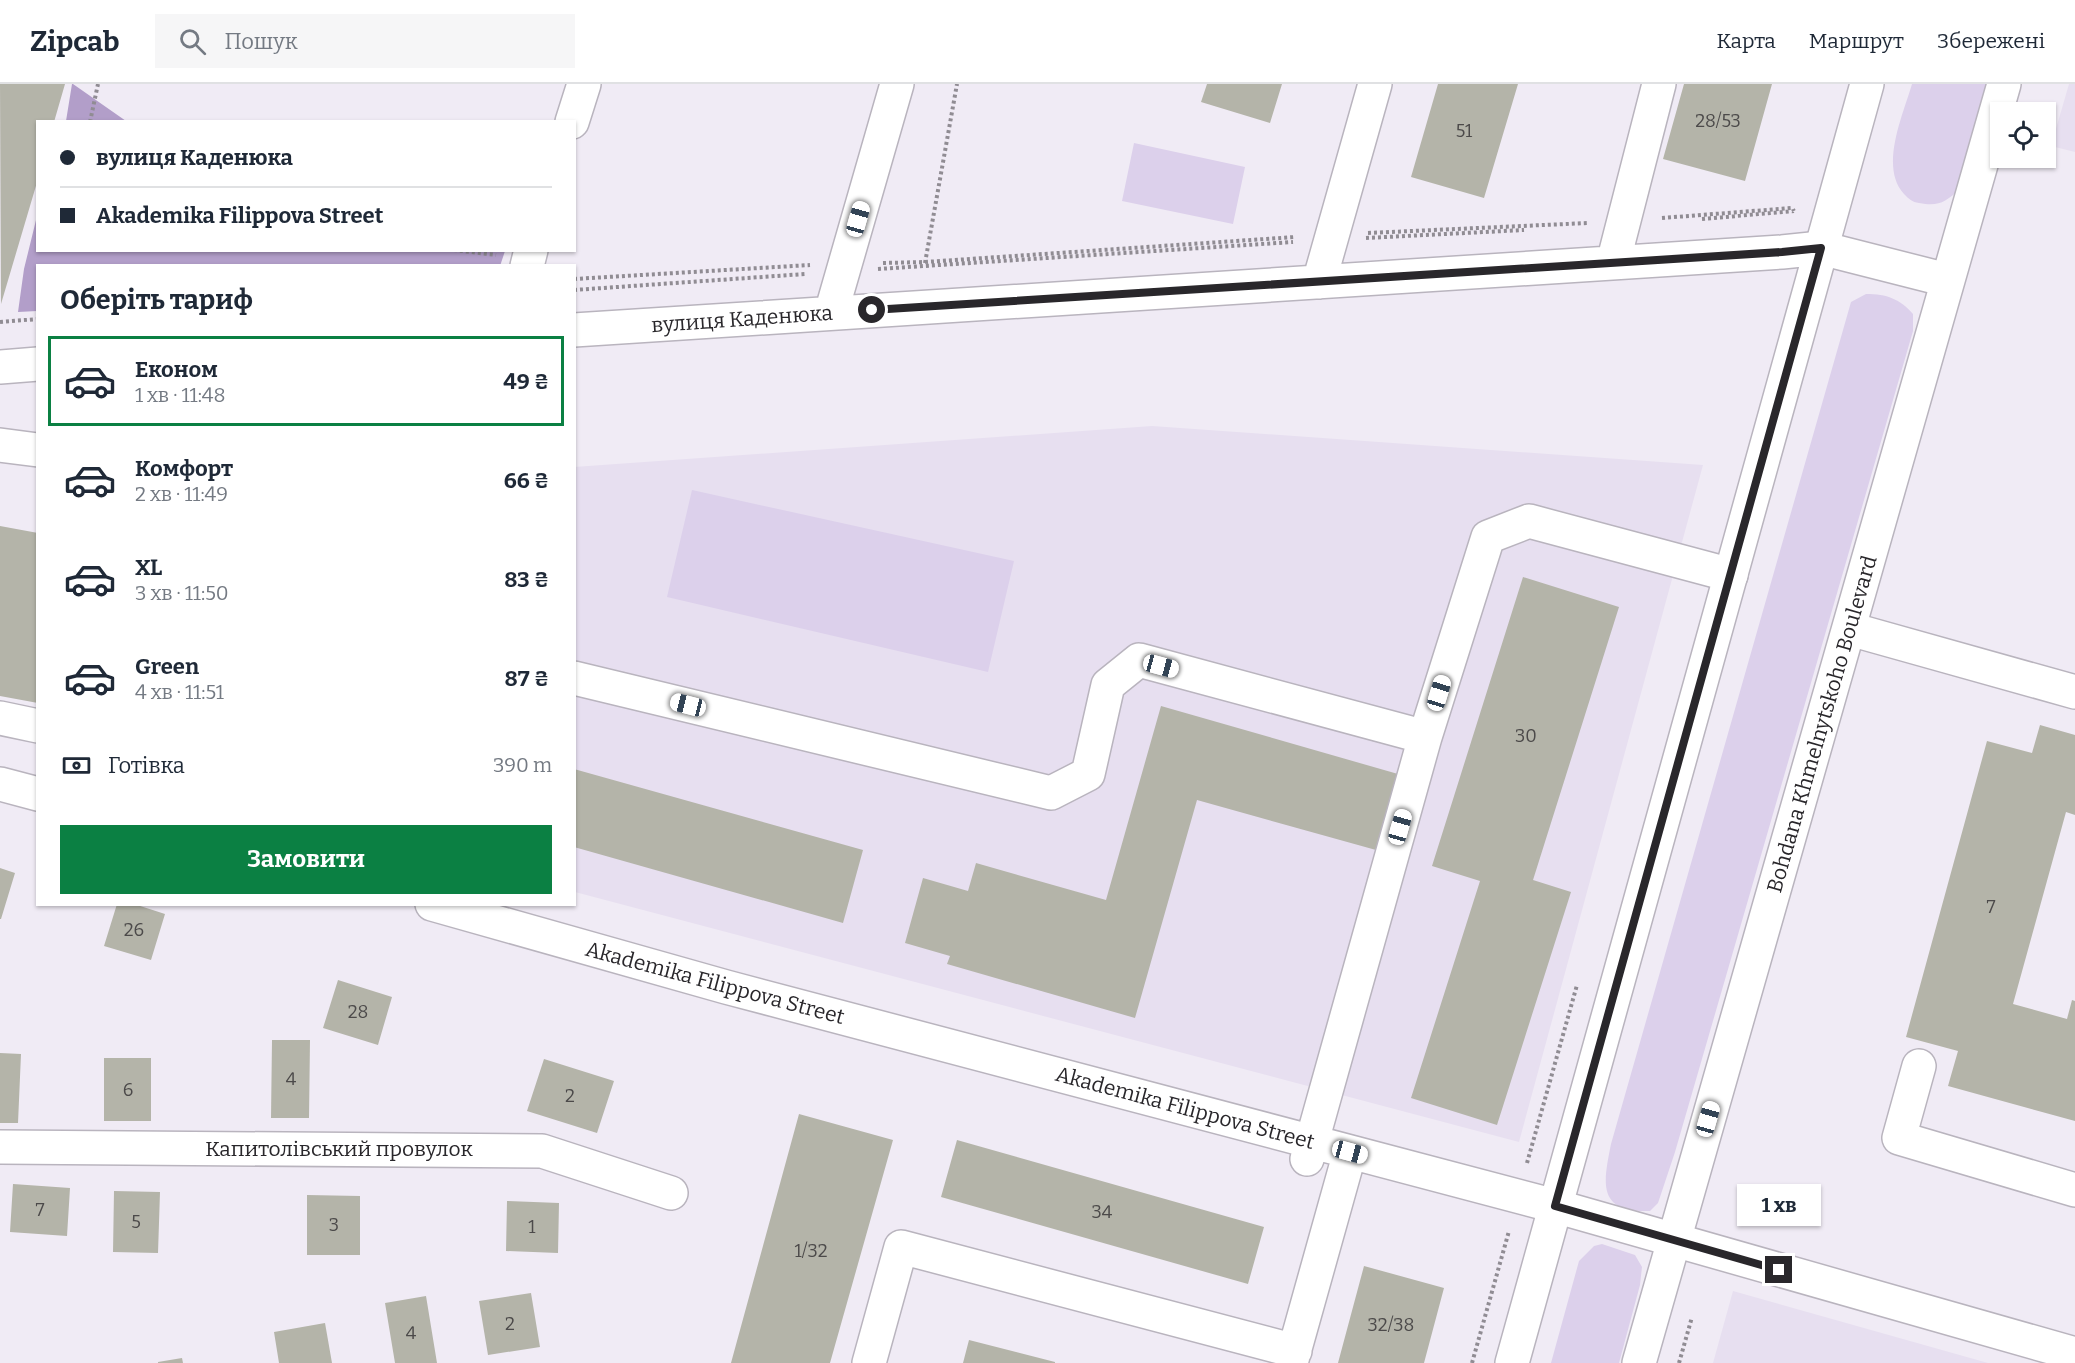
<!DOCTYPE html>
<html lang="uk">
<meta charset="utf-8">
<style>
body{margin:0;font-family:Bitter,serif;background:#f6f6f7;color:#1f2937;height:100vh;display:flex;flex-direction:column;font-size:22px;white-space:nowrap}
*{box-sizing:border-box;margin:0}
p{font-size:20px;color:#747a83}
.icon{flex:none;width:33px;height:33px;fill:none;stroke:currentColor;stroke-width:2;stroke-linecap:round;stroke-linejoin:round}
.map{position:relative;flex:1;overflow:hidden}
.drawer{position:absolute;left:36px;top:180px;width:540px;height:642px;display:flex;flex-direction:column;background:#fff;border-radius:0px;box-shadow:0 2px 4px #0004}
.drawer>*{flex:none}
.top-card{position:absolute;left:36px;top:36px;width:540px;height:132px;border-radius:0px;box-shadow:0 2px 4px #0004;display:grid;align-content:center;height:132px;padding:0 24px;background:#fff}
.controls{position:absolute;left:1990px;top:18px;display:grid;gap:12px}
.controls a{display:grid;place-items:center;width:66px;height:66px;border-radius:0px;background:#fff;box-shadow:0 2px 4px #0004;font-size:30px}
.end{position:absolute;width:27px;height:27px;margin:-14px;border:8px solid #29272b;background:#fff;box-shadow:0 0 0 3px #fff}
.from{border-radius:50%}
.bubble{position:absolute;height:42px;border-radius:0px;background:#fff;box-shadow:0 2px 4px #0004;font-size:20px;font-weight:700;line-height:42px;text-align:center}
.car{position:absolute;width:18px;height:36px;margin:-18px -9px;border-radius:8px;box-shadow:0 0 4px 2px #0007;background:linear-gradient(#fff 24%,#345 0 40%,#fff 0 76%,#345 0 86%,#fff 0)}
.top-card b{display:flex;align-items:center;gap:21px;height:57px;font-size:22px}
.top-card b+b{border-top:2px solid #e0e1e3}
.top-card i{width:15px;height:15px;background:#1f2937}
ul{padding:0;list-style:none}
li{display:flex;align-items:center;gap:18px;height:90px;margin:0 12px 9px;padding:0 12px;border:3px solid transparent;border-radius:0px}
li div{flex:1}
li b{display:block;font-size:22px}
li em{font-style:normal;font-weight:700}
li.on{border-color:#0b8043}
li>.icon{width:54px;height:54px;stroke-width:1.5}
h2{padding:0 24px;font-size:27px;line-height:72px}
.pay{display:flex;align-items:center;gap:15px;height:66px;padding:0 24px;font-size:22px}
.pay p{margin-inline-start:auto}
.cta{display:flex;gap:12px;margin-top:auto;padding:12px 24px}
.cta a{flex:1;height:69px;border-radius:0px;background:#0b8043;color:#fff;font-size:24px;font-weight:700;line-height:69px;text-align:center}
header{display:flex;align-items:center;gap:36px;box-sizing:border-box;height:84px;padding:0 30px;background:#fff;border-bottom:2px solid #e0e1e3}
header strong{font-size:28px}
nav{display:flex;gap:33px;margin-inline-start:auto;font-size:21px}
.search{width:420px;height:54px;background:#f6f6f7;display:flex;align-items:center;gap:15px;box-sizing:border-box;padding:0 21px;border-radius:0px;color:#747a83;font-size:22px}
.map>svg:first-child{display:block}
.built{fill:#e7dff0}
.green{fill:#dcd0eb}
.forest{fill:#b29ec9}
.building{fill:#b4b4a9}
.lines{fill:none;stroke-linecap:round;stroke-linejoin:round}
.minor-casing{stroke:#b9b4be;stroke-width:36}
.major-casing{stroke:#b9b4be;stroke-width:36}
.path{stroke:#908c93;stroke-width:4;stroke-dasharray:3 3;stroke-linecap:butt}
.minor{stroke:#fff;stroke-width:33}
.major{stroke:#fff;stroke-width:33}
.route{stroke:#29272b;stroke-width:8}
.labels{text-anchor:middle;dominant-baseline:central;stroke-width:5;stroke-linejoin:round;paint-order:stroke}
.number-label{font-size:18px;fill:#4c4a4a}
.street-label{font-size:21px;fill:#29272b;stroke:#fff}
</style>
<header>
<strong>Zipcab</strong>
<div class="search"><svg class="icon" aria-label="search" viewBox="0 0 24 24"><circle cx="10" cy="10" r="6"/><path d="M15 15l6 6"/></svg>Пошук</div>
<nav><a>Карта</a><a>Маршрут</a><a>Збережені</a></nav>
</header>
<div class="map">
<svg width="2075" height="1279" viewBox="0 0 2075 1279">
<rect width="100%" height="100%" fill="#f0ebf5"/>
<!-- built -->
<path class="built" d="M 2069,0 L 2075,0 L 2075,68 L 2051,62 Z
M 1152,342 L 1703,381 L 1519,1058 L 575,808 L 574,383 Z
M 1733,1207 L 1988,1279 L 1713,1279 Z"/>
<!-- green -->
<path class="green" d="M 1912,0 L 1990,0 L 1960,105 C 1945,118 1939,123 1919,119 C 1912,118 1909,115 1904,110 C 1879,83 1903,31 1912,0 Z
M 1134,59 L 1245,83 L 1233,140 L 1122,117 Z
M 1866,210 C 1887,210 1900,215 1913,230 L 1913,247 L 1675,1068 L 1658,1119 L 1650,1127 C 1597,1129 1603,1100 1611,1060 L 1851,218 Z
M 692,406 L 1014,477 L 988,588 L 667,513 Z
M 1602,1160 L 1635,1171 L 1642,1183 L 1640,1201 L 1619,1279 L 1551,1279 L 1579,1177 L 1594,1162 Z"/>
<!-- forest -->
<path class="forest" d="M 72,0 L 73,0 L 126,37 L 66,37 Z
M 37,132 L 38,166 L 505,167 L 500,182 L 38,182 L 37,227 L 18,228 L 24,185 Z"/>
<!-- building -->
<path class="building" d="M 0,0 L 65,0 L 54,38 L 38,38 L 38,95 L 1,220 Z
M 1207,0 L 1282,0 L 1270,39 L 1201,18 Z
M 1438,0 L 1518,0 L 1484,114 L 1411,93 Z
M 1684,0 L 1772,0 L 1745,97 L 1663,75 Z
M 0,442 L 38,449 L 38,619 L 0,612 Z
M 1523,493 L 1619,523 L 1533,796 L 1571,808 L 1497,1041 L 1411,1014 L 1480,797 L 1432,782 Z
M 1161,622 L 1398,690 L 1376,766 L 1197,716 L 1135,934 L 947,880 L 950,872 L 905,859 L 923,794 L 968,807 L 976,779 L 1106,816 Z
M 2040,641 L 2075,651 L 2075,731 L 2066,728 L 2013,920 L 2067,935 L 2072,916 L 2075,917 L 2075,1037 L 1948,1002 L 1958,967 L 1906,953 L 1987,657 L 2032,669 Z
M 574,685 L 863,766 L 843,839 L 574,763 Z
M 0,784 L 15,789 L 1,835 L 0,835 Z
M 117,820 L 134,820 L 165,830 L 151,876 L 104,862 Z
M 338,896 L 392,913 L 378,961 L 323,944 Z
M 272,956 L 310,956 L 309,1034 L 271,1034 Z
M 0,969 L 21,970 L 18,1039 L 0,1039 Z
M 104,974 L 151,974 L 151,1037 L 104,1037 Z
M 544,975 L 614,997 L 597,1049 L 527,1027 Z
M 799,1030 L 893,1056 L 830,1279 L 731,1279 Z
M 957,1056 L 1264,1143 L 1248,1200 L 941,1113 Z
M 13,1100 L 70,1104 L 67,1152 L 10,1148 Z
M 114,1107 L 160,1108 L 158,1169 L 113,1168 Z
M 307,1111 L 360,1112 L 360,1171 L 307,1171 Z
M 507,1117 L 559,1119 L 558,1169 L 506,1167 Z
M 1364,1182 L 1444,1204 L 1424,1279 L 1338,1279 Z
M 531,1209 L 540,1263 L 488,1271 L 479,1217 Z
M 426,1212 L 437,1279 L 395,1279 L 385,1219 Z
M 325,1239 L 332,1279 L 279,1279 L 274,1248 Z
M 969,1256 L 1055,1278 L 1055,1279 L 963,1279 Z
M 182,1274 L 183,1279 L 158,1279 L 158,1278 Z"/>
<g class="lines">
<!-- minor casing -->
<g class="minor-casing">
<path id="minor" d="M 572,38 L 584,0
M 1613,179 L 1659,0
M 527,182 L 531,166
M 1319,198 L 1375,0
M 831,229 L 897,0
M 574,246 L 1782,168 L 1821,164 L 1947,196
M 0,283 L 38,280
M 0,361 L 38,366
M 1850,545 L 2075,608
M 574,594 L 1051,709 L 1088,690 L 1108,601 L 1139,576 L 1425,653 L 1488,453 L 1529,437 L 1731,491
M 0,634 L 38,642
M 0,700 L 38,710
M 432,820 L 726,903 L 1555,1122 L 2075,1270
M 1919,982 L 1899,1054 L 2075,1106
M 0,1063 L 542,1067 L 671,1109
M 1307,1075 L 1425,653
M 869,1279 L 901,1163 L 1295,1267
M 1291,1279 L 1350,1068"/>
</g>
<!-- major casing -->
<g class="major-casing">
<path id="major" d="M 1512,1279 L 1867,0
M 1639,1279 L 2004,0"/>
</g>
<!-- path -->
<path class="path" d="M 90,38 L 98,0
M 1662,134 L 1792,124 L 1794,127
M 1702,135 L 1794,127
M 1368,149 L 1588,139
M 1366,154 L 1524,146
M 454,166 L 496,171
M 883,179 L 925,178 L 1295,153
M 925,179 L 957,0
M 878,185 L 1293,158
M 574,195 L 810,181
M 574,206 L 805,190
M 0,238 L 38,235
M 1527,1079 L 1577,901
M 1472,1279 L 1509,1147
M 1679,1279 L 1692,1233"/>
<!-- minor -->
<use href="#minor" class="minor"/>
<!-- major -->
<use href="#major" class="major"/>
</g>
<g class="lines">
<!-- route -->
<path class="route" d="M 872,226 L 1782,168 L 1821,164 L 1555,1122 L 1779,1186"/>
</g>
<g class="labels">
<!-- number labels -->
<g class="number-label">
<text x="1718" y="37">28/53</text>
<text x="1464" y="47">51</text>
<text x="1526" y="652">30</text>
<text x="1991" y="823">7</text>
<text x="134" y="846">26</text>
<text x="358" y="928">28</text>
<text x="291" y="995">4</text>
<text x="128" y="1006">6</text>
<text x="570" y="1012">2</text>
<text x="40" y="1126">7</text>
<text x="1102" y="1128">34</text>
<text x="136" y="1138">5</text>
<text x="334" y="1141">3</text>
<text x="532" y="1143">1</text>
<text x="811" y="1167">1/32</text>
<text x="510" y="1240">2</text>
<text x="1391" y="1241">32/38</text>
<text x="411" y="1249">4</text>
</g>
<!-- street labels -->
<g class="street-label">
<text transform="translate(742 235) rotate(-4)">вулиця Каденюка</text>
<text transform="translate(1822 640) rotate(-74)">Bohdana Khmelnytskoho Boulevard</text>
<text transform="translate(715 899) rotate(15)">Akademika Filippova Street</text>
<text transform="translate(1185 1024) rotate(15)">Akademika Filippova Street</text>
<text x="339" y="1065">Капитолівський провулок</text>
</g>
</g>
</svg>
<div class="controls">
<a><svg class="icon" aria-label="locate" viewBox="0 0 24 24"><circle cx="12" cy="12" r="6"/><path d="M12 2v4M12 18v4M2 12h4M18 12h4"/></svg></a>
</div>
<i class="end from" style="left:872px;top:226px"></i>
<i class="end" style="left:1779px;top:1186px"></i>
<div class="bubble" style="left:1737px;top:1100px;width:84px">1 хв</div>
<i class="car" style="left:858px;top:135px;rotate:16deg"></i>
<i class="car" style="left:1161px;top:582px;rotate:105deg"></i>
<i class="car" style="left:1439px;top:609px;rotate:17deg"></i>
<i class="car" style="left:688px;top:621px;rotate:284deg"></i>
<i class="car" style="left:1400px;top:743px;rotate:16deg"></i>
<i class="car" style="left:1708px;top:1035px;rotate:16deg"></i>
<i class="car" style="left:1350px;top:1068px;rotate:105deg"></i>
<div class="top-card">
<b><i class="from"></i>вулиця Каденюка</b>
<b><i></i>Akademika Filippova Street</b>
</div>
<section class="drawer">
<h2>Оберіть тариф</h2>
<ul>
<li class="on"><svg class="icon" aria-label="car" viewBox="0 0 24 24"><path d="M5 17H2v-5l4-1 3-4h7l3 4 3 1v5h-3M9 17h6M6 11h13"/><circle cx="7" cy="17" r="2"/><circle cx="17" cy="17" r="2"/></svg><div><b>Економ</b><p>1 хв · 11:48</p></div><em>49 ₴</em></li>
<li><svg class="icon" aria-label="car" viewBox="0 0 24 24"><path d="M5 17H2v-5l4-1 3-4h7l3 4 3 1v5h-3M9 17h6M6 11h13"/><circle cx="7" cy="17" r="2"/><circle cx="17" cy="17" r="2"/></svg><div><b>Комфорт</b><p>2 хв · 11:49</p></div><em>66 ₴</em></li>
<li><svg class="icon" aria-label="car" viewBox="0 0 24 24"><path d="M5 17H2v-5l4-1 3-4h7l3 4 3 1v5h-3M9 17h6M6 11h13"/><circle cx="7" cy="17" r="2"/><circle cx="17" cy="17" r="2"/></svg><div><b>XL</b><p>3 хв · 11:50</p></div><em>83 ₴</em></li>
<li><svg class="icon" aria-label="car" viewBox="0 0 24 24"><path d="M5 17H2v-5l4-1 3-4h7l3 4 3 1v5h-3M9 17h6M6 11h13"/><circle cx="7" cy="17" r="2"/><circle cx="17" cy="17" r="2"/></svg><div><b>Green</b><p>4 хв · 11:51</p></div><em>87 ₴</em></li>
</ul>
<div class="pay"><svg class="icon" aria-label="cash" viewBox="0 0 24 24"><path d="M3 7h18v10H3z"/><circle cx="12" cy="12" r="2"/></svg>Готівка<p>390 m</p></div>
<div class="cta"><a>Замовити</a></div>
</section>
</div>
